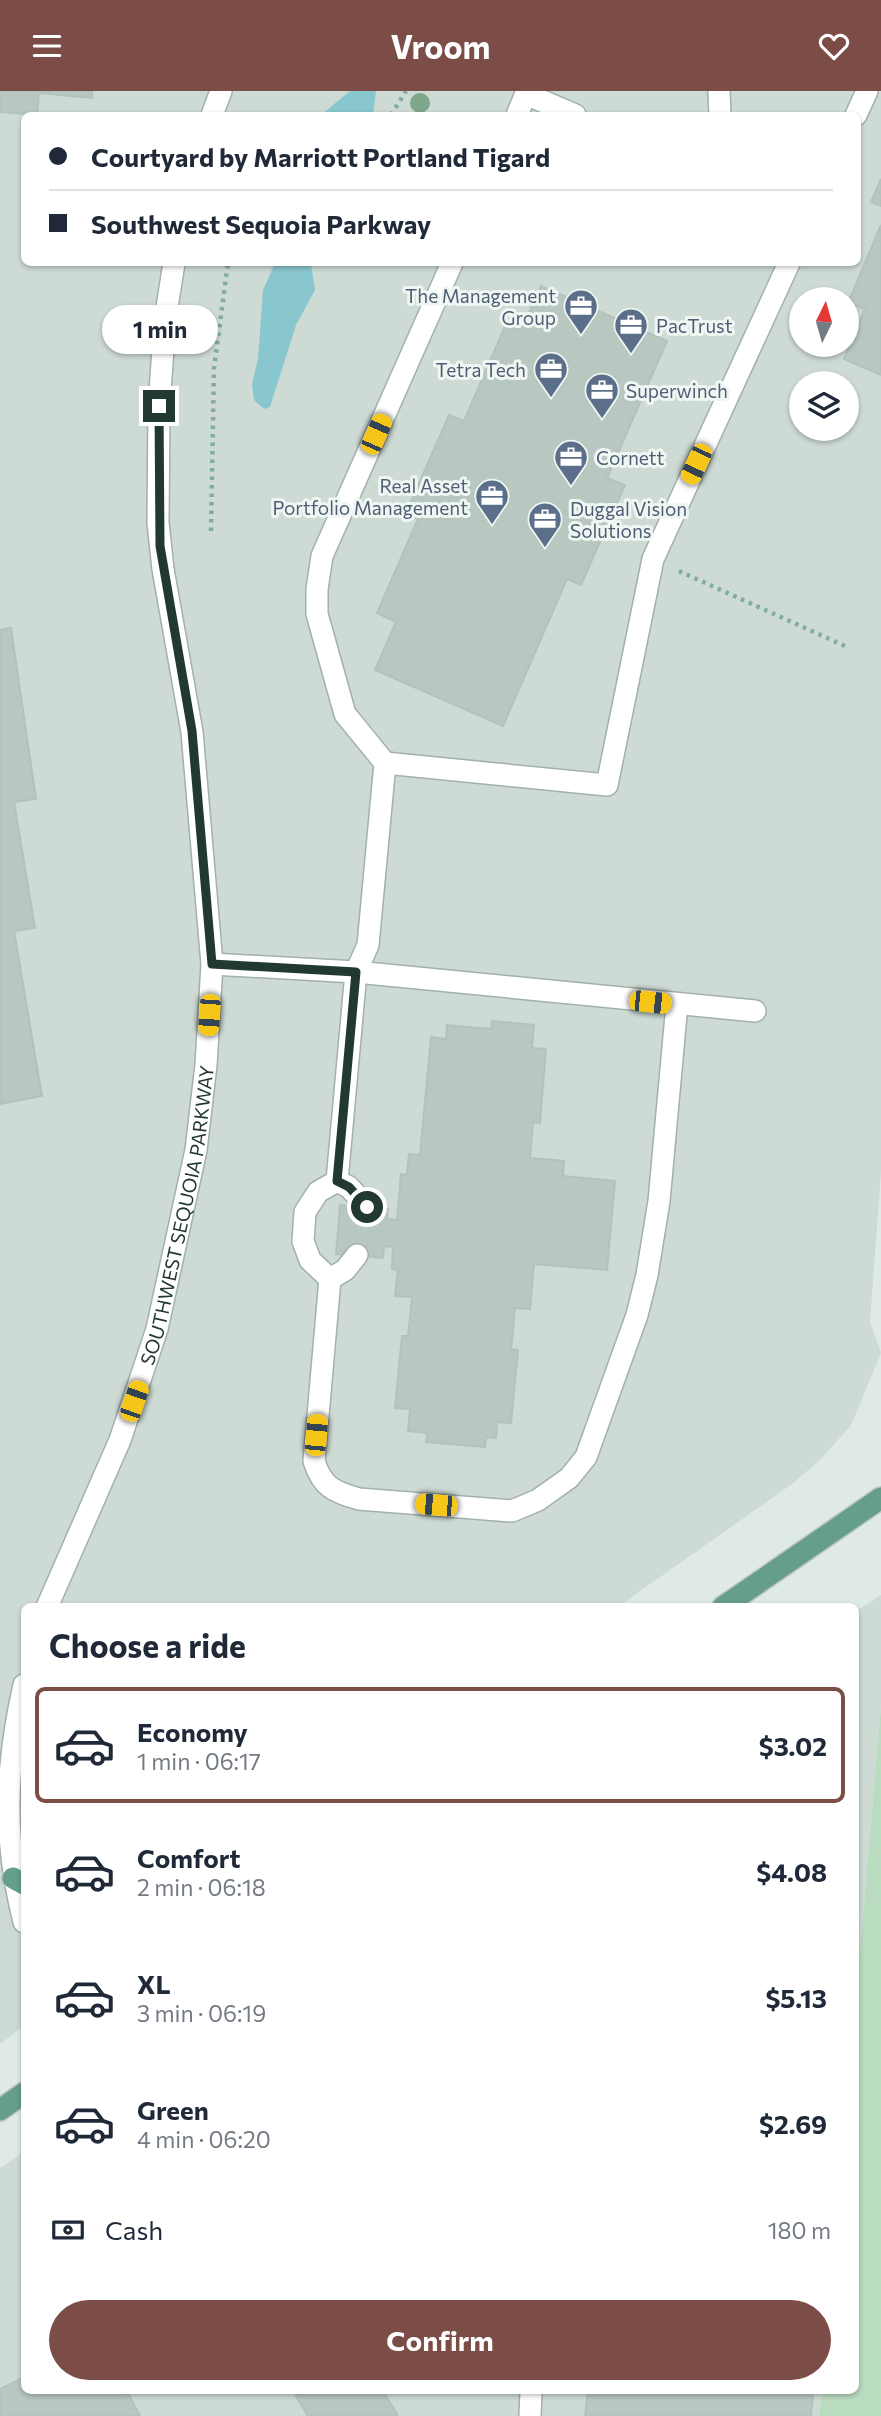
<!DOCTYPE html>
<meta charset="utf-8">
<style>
body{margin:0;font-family:Commissioner,sans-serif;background:#f2f2f3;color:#1f2937;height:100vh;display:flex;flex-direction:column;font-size:26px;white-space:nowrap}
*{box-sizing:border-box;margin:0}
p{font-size:23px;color:#747a83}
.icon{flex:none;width:38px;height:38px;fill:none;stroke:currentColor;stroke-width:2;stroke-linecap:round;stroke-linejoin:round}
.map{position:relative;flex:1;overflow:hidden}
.details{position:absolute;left:21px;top:1512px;width:838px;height:791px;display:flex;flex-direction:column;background:#fff;border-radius:10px;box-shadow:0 2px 5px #0004}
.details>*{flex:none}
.hud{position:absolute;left:21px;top:21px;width:840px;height:154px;border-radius:10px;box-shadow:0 2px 5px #0004;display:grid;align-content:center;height:154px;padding:0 28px;background:#fff}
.needle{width:46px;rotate:5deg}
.controls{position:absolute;left:789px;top:196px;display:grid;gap:14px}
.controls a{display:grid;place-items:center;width:70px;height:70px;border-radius:50%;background:#fff;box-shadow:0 2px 5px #0004;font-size:35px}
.end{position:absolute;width:32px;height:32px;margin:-16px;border:9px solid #213931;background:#fff;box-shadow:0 0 0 4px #fff}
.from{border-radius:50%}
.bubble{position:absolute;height:49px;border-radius:24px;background:#fff;box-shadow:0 2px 5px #0004;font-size:23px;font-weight:700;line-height:49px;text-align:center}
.car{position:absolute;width:21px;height:42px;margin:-21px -10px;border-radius:9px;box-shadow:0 0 5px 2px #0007;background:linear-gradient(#f5c518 24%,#345 0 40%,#f5c518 0 76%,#345 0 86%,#f5c518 0)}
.hud b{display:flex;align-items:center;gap:24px;height:66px;font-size:26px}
.hud b+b{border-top:2px solid #e0e1e3}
.hud i{width:18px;height:18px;background:#1f2937}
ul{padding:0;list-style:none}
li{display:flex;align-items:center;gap:21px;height:116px;margin:0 14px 10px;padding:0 14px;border:4px solid transparent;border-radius:10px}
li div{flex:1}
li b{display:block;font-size:26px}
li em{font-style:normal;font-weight:700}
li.current{border-color:#7c4c47}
li>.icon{width:63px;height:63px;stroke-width:1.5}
h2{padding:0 28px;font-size:32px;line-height:84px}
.pay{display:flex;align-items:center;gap:18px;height:77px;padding:0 28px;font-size:26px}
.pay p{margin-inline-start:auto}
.primary-button{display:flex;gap:14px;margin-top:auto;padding:14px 28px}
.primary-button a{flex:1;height:80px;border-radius:42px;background:#7c4c47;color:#fff;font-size:28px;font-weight:700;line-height:80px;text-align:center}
header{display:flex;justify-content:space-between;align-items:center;height:91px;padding:0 28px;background:#7c4c47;color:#fff;font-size:32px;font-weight:700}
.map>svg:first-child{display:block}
.built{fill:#cedad4;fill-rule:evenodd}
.green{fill:#b9dbc0}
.water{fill:#89c7ce}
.building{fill:#b8c7c0;stroke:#b2c3bb;stroke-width:2}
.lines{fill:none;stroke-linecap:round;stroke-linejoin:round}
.minor-tunnel{stroke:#b9c7c1;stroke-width:21;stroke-dasharray:21 10;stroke-linecap:butt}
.minor-casing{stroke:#a2b1ab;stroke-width:24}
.major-casing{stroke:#bcc4c1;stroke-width:24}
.path{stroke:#81ad9c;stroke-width:4.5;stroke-dasharray:3.5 5;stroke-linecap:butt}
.minor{stroke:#fff;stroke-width:21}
.major{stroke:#659e8c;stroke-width:21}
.tree{fill:#7da68b}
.route{stroke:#213931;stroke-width:9}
.labels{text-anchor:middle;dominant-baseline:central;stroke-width:6;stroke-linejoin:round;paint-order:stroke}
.service-label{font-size:19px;fill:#4e5e75;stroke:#f0f7f3;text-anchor:start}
.street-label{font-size:19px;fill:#213931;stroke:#f0f7f3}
</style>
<header><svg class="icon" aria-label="menu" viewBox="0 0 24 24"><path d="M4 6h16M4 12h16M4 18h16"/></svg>Vroom<svg class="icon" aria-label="heart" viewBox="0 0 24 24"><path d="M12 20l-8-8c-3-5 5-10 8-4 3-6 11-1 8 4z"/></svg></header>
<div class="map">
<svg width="881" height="2325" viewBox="0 0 881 2325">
<rect width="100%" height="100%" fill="#dfeae5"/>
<!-- built -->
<path class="built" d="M 0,0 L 881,0 L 881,1081 L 870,1231 L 881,1262 L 851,1334 L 822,1367 L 792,1393 L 619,1515 L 24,1516 L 24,1935 L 0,1953 ZM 24,24 L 858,24 L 858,172 L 24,172 ZM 802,208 L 847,208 L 847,254 L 802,254 ZM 802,292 L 847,292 L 847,338 L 802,338 Z
M 881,1504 L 881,1615 L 856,1907 L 856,1520 Z
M 24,2061 L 24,2300 L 822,2300 L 819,2325 L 0,2325 L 0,2077 Z"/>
<!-- green -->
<path class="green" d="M 881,1615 L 881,2325 L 819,2325 L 822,2300 L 856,2300 L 856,1907 Z"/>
<!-- water -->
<path class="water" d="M 350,0 L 376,0 L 373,24 L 321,24 Z
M 275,172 L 311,173 L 315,199 L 296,234 L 270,316 L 264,318 L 254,309 L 252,293 L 258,268 L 263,199 Z"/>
<!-- building -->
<path class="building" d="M 0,0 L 92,0 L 92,7 L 39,2 L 37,24 L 0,21 Z
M 881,88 L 881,115 L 871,111 Z
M 881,134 L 881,284 L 844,268 L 865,218 L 848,212 Z
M 541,195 L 667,250 L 607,387 L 625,394 L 581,494 L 567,488 L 503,635 L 375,579 L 396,531 L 377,522 L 418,428 L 406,422 L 449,324 L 464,330 L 506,233 L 521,239 Z
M 11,537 L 36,708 L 14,711 L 35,837 L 14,840 L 42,1005 L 0,1013 L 0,539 Z
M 492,930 L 534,934 L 532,957 L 546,958 L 540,1032 L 533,1031 L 530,1067 L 564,1070 L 563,1085 L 615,1090 L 607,1179 L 534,1173 L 530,1218 L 515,1217 L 511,1258 L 518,1259 L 511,1332 L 497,1331 L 496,1347 L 486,1346 L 485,1356 L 426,1351 L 427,1342 L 408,1340 L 410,1318 L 395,1317 L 402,1245 L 408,1245 L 412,1206 L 395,1205 L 398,1179 L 392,1178 L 393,1156 L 384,1155 L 383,1167 L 336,1163 L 340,1114 L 388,1118 L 387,1128 L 397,1129 L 401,1083 L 407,1084 L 409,1063 L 420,1064 L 431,946 L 446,948 L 447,934 L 491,938 Z
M 24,2286 L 24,2300 L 127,2300 L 140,2325 L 0,2325 L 0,2298 Z
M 293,2300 L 383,2300 L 398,2325 L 308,2325 Z
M 588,2300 L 785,2300 L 813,2302 L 811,2325 L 585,2325 Z"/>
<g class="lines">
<!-- minor-tunnel -->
<path class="minor-tunnel" d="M 357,1164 L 363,1149 L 367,1116"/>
<!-- minor casing -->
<g class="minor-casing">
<g id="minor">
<path d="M 719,0 L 720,24"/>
<path d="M 526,3 L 575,24"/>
<path d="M 212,24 L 221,0"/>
<path d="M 517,24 L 527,0"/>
<path d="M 856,24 L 867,0"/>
<path d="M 385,672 L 607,694 L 653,468 L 789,172"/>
<path d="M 212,873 L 356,881 L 755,920"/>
<path d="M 337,1090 L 356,881 L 368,854 L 385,672 L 345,623 L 317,523 L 317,498 L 322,465 L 452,172"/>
<path d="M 337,1090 L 349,1096 L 367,1116"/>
<path d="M 330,1188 L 314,1370 C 322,1396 334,1401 359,1408 L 512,1420 L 538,1409 L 569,1387 L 586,1366 L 637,1224 L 647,1184 L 659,1110 L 677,913"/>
<path d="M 330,1188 L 310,1169 L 303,1150 L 305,1121 L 318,1101 L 337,1090"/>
<path d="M 330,1188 L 345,1179 L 357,1164"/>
<path id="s1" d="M 47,1516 L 120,1349 L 157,1238 L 196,1059 L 206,974 L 212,873 L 192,641 L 163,478 L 158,432 L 159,315 L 165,229 L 174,172"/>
<path d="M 24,1594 C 5,1678 3,1747 24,1831"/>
<path d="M 530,2325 L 531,2300"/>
</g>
</g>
<!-- major casing -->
<g class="major-casing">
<path id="major" d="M 723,1516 L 881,1407
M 13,1787 L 24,1793
M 0,2019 L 24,2002"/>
</g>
<!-- path -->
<path class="path" d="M 391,24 L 406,0
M 211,440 L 214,277 L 228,172
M 679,480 L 845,555"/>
<!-- minor -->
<use href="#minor" class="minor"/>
<!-- major -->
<use href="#major" class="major"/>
</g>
<!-- trees -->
<circle class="tree" cx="420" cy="12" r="10"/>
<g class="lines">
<!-- route -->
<path class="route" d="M 159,315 L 160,455 L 192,640 L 212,873 L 356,881 L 337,1090 L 349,1096 L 367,1116"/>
</g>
<!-- icons -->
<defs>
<g id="office-pin" transform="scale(1.75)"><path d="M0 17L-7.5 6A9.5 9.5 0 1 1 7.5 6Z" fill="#5c6f8a" stroke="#f0f7f3"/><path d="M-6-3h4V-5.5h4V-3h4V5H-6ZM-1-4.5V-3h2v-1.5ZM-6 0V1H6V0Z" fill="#fff"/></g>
</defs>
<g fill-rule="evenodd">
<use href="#office-pin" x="581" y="215"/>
<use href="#office-pin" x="631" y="234"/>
<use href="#office-pin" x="551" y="278"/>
<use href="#office-pin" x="602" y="299"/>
<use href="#office-pin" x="571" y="366"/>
<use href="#office-pin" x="492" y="405"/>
<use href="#office-pin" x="545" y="428"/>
</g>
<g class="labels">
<!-- service labels -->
<g class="service-label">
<text x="556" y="204" text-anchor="end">The Management<tspan x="556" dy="22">Group</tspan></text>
<text x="656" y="234">PacTrust</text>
<text x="526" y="278" text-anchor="end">Tetra Tech</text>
<text x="626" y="299">Superwinch</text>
<text x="596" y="366">Cornett</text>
<text x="468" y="394" text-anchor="end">Real Asset<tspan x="468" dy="22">Portfolio Management</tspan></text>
<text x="570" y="417">Duggal Vision<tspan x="570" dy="22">Solutions</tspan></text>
</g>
<!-- street labels -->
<g class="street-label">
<text stroke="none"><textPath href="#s1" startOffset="415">SOUTHWEST SEQUOIA PARKWAY</textPath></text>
</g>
</g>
</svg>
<div class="controls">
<a><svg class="needle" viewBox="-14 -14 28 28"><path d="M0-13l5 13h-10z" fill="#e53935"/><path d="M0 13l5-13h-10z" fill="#747a83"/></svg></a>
<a><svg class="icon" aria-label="layers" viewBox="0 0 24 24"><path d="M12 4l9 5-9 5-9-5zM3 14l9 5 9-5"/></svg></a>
</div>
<i class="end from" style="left:367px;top:1116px"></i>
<i class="end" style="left:159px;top:315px"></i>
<div class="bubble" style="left:102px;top:214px;width:116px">1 min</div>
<i class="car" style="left:376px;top:343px;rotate:24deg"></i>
<i class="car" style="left:696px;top:373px;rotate:205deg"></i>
<i class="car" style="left:650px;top:911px;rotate:96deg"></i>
<i class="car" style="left:209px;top:924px;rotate:184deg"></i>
<i class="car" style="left:134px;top:1310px;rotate:19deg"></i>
<i class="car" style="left:316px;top:1344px;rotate:5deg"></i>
<i class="car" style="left:436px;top:1414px;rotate:275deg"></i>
<div class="hud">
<b><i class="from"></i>Courtyard by Marriott Portland Tigard</b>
<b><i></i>Southwest Sequoia Parkway</b>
</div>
<section class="details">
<h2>Choose a ride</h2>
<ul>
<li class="current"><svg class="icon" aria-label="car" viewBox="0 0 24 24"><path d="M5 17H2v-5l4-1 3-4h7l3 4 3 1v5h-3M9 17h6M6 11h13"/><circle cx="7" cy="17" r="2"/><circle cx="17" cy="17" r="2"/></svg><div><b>Economy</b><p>1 min · 06:17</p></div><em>$3.02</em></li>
<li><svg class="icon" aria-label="car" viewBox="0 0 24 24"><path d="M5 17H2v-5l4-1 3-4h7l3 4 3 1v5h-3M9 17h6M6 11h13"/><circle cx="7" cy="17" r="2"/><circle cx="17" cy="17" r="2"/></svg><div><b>Comfort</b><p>2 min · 06:18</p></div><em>$4.08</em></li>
<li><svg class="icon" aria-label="car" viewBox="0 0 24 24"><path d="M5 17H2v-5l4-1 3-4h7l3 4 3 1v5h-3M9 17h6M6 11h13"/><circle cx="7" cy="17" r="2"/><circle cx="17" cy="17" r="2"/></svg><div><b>XL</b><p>3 min · 06:19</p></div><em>$5.13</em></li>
<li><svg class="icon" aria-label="car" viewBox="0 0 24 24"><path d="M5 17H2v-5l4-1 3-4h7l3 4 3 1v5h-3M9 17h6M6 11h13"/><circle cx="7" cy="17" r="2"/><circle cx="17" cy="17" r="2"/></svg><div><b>Green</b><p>4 min · 06:20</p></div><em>$2.69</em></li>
</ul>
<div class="pay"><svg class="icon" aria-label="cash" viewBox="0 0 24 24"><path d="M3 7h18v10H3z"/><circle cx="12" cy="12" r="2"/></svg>Cash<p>180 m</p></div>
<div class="primary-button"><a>Confirm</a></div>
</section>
</div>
